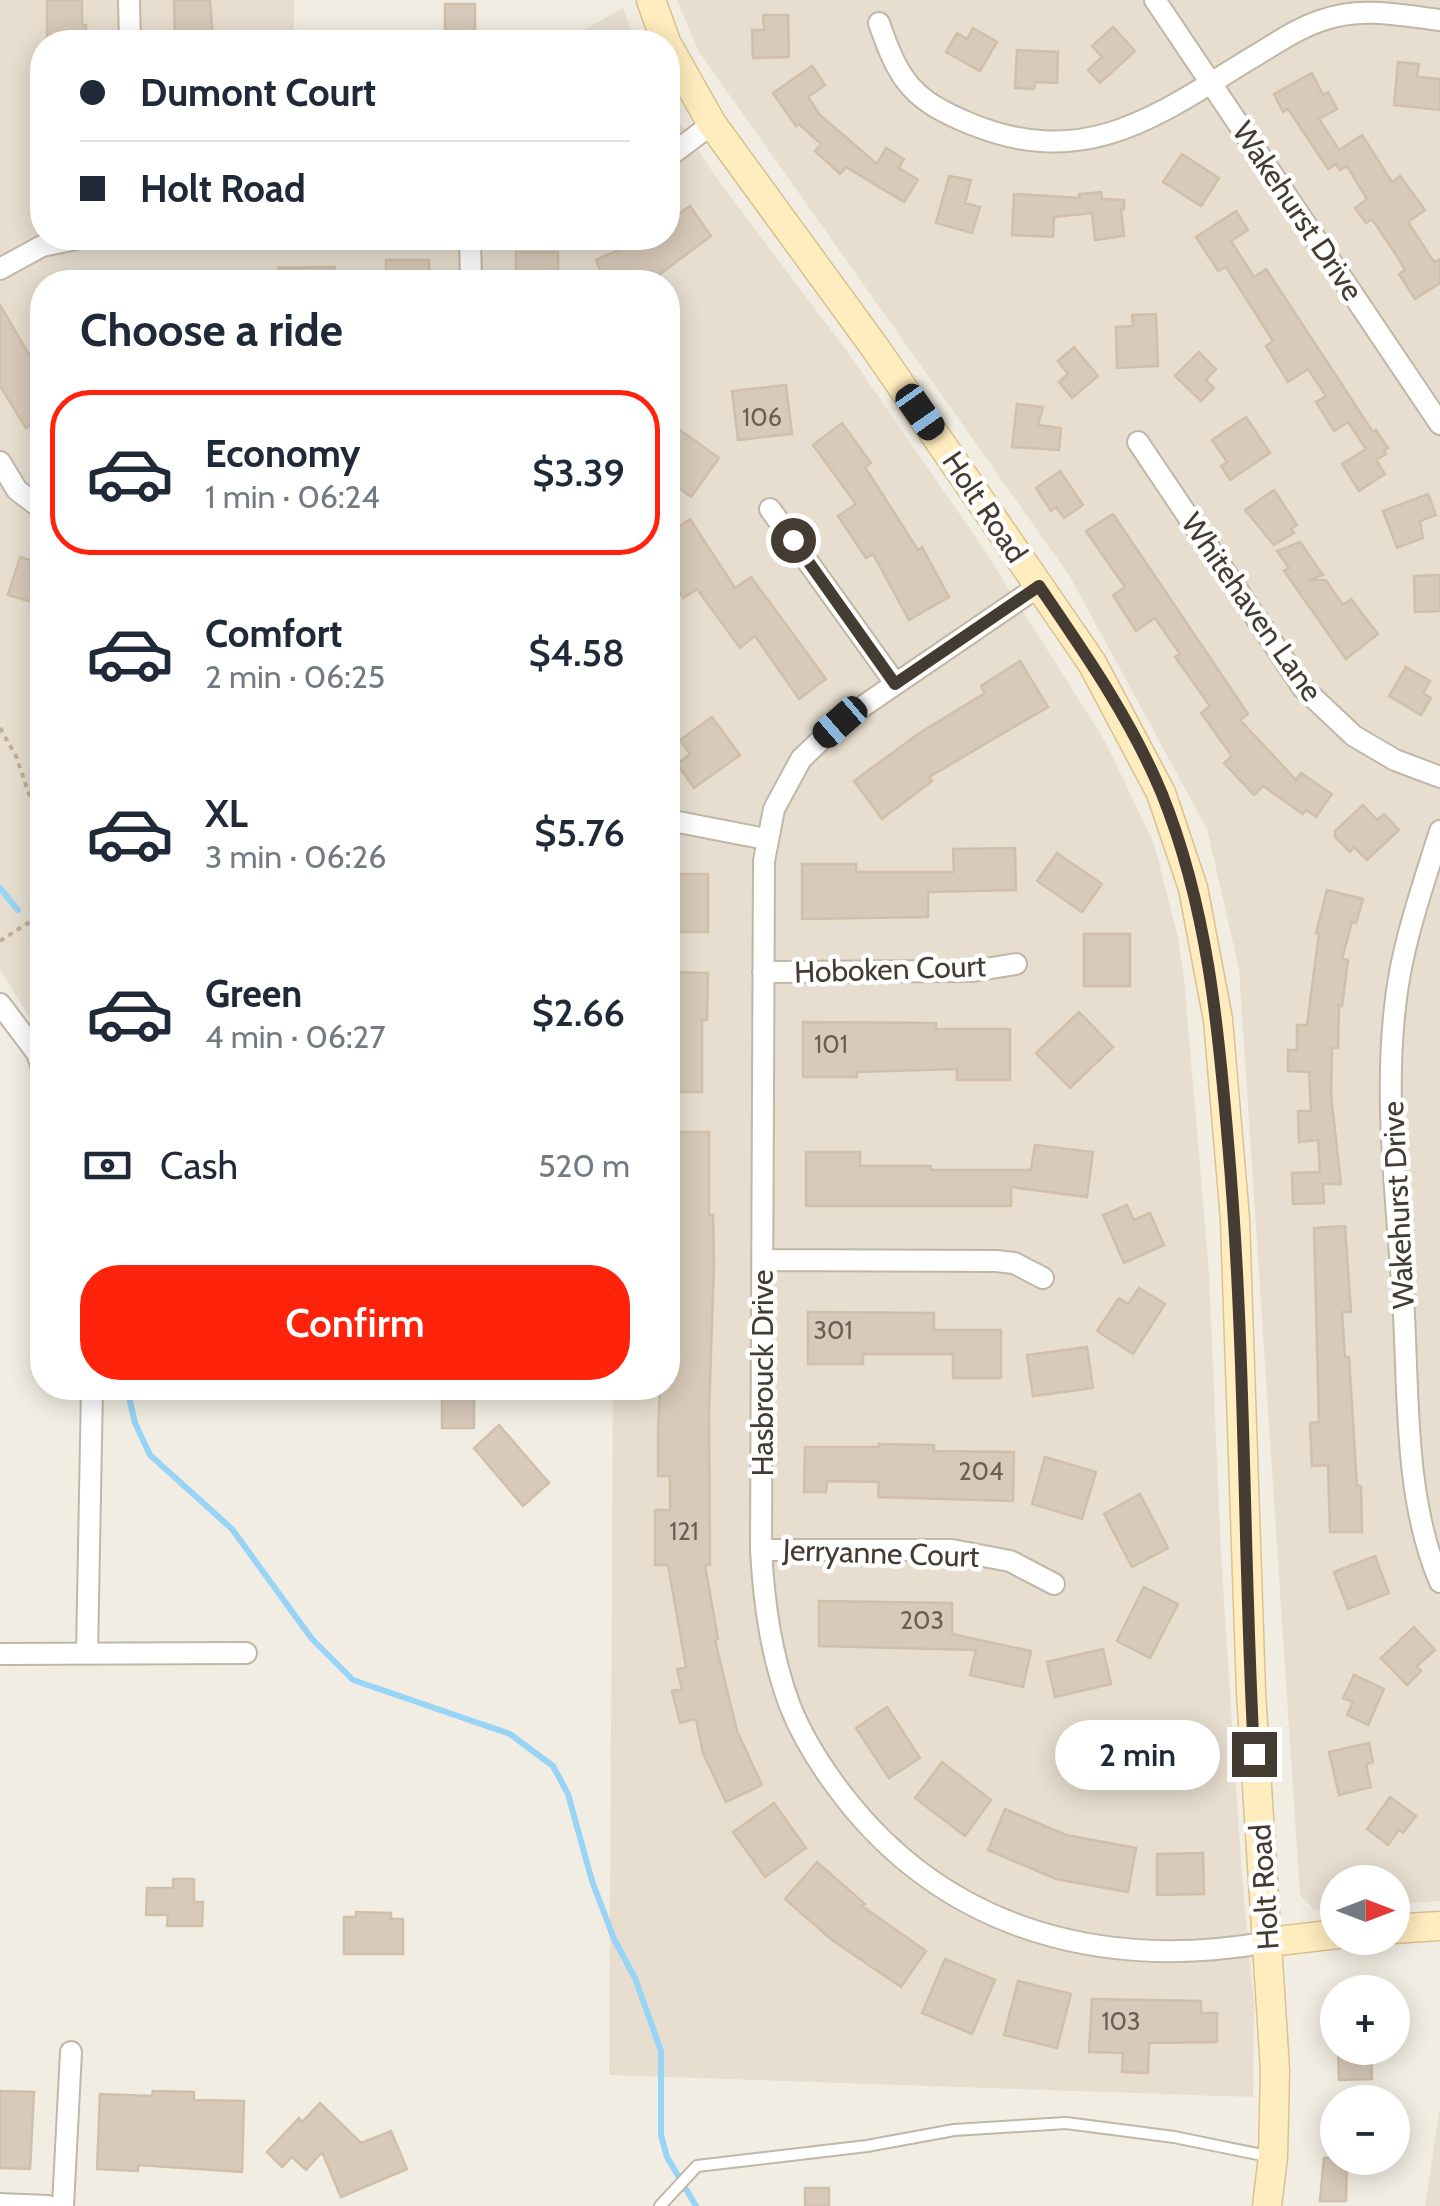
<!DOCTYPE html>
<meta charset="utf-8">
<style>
body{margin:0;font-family:Cabin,sans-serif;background:#f2f2f3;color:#1f2937;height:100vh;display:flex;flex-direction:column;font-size:38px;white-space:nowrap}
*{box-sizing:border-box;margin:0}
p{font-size:32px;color:#747a83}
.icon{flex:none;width:55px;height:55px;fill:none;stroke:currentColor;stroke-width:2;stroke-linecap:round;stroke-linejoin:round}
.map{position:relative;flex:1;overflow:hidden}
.drawer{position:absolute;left:30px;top:270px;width:650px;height:1130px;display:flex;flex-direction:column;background:#fff;border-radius:40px;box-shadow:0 5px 25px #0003}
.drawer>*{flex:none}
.banner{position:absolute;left:30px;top:30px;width:650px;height:220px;border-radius:40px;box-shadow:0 5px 25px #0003;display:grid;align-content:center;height:220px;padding:0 50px;background:#fff}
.needle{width:65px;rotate:90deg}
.tools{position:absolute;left:1320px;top:1865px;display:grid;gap:20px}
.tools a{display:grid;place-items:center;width:90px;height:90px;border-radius:50%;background:#fff;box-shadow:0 5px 25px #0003;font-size:50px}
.end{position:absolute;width:45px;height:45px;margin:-22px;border:12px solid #443c32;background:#fff;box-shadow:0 0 0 5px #fff}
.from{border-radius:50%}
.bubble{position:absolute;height:70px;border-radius:35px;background:#fff;box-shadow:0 5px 25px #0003;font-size:32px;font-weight:600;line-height:70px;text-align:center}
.car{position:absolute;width:30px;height:60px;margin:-30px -15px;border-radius:12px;box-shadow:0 0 8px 2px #0007;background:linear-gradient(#222 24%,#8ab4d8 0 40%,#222 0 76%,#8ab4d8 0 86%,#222 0)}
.banner b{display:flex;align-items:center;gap:35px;height:95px;font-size:38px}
.banner b+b{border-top:2px solid #e0e1e3}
.banner i{width:25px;height:25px;background:#1f2937}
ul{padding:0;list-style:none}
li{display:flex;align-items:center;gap:30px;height:165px;margin:0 20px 15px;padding:0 30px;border:5px solid transparent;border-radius:40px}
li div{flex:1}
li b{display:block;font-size:38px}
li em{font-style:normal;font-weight:600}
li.active{border-color:#ff230c}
li>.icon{width:90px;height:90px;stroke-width:1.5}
h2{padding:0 50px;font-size:45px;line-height:120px}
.pay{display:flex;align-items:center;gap:25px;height:110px;padding:0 50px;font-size:38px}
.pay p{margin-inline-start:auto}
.primary-button{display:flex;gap:20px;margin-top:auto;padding:20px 50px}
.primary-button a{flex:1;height:115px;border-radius:40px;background:#ff230c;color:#fff;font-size:40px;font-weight:600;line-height:115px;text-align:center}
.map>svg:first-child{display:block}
.residential{fill:#e7decf}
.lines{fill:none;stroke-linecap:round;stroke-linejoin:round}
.stream{stroke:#98d4f5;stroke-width:6}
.building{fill:#d8caba;stroke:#d0bfa9;stroke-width:2.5}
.lane-casing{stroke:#c1b7a7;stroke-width:14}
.street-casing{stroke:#c1b7a7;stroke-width:24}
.secondary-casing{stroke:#d9c190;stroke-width:31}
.path{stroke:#c1af94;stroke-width:4;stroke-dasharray:5 5;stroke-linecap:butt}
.lane{stroke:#fff;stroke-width:10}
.street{stroke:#fff;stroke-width:20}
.secondary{stroke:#ffecbf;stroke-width:28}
.route{stroke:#443c32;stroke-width:12}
.labels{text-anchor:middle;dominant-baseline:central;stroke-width:9;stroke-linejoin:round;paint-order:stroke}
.number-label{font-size:25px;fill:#696054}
.street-label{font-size:30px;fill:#443c32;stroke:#fff}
</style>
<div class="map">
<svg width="1440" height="2206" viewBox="0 0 1440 2206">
<rect width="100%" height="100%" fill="#f2ede2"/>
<!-- residential -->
<path class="residential" d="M 0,0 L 294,0 L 294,42 L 42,42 L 42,238 L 668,238 L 668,105 L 718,180 L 847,351 L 983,548 L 1105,741 L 1154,844 L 1177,933 L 1184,977 L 1209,1274 L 1221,1555 L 1242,1876 L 1254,2003 L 1253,2097 L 609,2075 L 613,1388 L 668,1388 L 668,282 L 42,282 L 42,1037 L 0,970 Z
M 677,0 L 1440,0 L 1440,1901 L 1393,1904 L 1392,1882 L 1338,1882 L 1337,1908 L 1315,1910 L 1300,1895 L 1239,969 L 1207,829 L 1069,575 L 699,52 Z
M 623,8 L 635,42 L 563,42 Z
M 1440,2107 L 1440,2206 L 1425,2206 Z"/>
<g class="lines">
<!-- stream -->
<path class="stream" d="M 0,888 L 18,910
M 35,940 L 42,968
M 127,1388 L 135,1423 L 150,1455 L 232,1529 L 312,1639 L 353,1680 L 510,1734 L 553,1766 L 568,1794 L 592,1881 L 614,1939 L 635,1978 L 661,2051 L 661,2135 L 667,2157 L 696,2206"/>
</g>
<!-- building -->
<path class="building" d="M 47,0 L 82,0 L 82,25 L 86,25 L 86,42 L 47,42 Z
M 174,0 L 210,0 L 213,42 L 175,42 Z
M 445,4 L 475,4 L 475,42 L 445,42 Z
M 763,15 L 788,15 L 789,57 L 753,58 L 752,30 L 764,30 Z
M 1113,27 L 1135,51 L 1100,83 L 1088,70 L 1102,57 L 1092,46 Z
M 973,28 L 997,42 L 980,71 L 946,52 L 957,33 L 967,39 Z
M 1017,50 L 1058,52 L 1057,83 L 1035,82 L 1034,89 L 1015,88 Z
M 1398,62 L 1419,64 L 1417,77 L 1440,79 L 1440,110 L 1394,105 Z
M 812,66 L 825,85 L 808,97 L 820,115 L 877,164 L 886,148 L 904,159 L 899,168 L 918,180 L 904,202 L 846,167 L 840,174 L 815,151 L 821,144 L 799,124 L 796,126 L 773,93 Z
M 1312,73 L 1323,95 L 1328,92 L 1337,109 L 1319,119 L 1339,150 L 1362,135 L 1392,182 L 1400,176 L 1425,210 L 1408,222 L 1434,262 L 1440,259 L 1440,283 L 1415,299 L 1399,274 L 1405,270 L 1398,258 L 1372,219 L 1366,223 L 1355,208 L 1367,199 L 1347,166 L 1340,170 L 1336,164 L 1328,169 L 1288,109 L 1283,112 L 1274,94 Z
M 1182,154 L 1219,178 L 1201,206 L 1163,182 Z
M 949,176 L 971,180 L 965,203 L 980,207 L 972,233 L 936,223 Z
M 1101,192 L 1102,199 L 1124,200 L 1124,209 L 1121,209 L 1124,236 L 1095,240 L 1092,213 L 1054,217 L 1053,237 L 1012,235 L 1014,194 L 1080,198 L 1079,194 Z
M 690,206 L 711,236 L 652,280 L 605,282 L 596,260 L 645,238 L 668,238 L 668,222 Z
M 1236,211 L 1248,230 L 1231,241 L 1254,277 L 1266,269 L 1373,432 L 1376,430 L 1388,448 L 1384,450 L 1386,454 L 1376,460 L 1385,474 L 1359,491 L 1342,464 L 1366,449 L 1348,422 L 1334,431 L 1316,402 L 1326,396 L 1308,369 L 1288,382 L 1266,346 L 1273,341 L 1226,267 L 1218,271 L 1196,237 Z
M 516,252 L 558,252 L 558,282 L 516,282 Z
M 386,260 L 429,260 L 429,282 L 386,282 Z
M 335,267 L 335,282 L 278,282 L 278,268 Z
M 0,305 L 42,377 L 42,418 L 26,428 L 0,386 Z
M 1156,314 L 1158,366 L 1117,368 L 1116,327 L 1133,326 L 1132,315 Z
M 1074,347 L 1098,376 L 1072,398 L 1059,382 L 1068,374 L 1058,361 Z
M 1199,352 L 1216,369 L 1206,380 L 1214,388 L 1201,401 L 1175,376 Z
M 786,385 L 792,434 L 738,440 L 732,391 Z
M 1017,404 L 1043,407 L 1038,425 L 1061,428 L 1059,450 L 1012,447 Z
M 1246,417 L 1270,453 L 1230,480 L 1221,466 L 1227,462 L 1212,440 Z
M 842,423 L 871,463 L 865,467 L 918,550 L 922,547 L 949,597 L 909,620 L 873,554 L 866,558 L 838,516 L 856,504 L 813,445 Z
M 680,430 L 719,458 L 691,497 L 668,480 L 668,448 Z
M 1060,471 L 1083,505 L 1064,518 L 1056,507 L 1051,511 L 1036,488 Z
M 1274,490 L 1297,525 L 1291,529 L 1294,533 L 1274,545 L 1245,510 Z
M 1428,494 L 1436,515 L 1420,521 L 1423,538 L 1397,548 L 1383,511 Z
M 1113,514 L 1248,714 L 1240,720 L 1296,780 L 1301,773 L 1332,794 L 1316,817 L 1306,810 L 1303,814 L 1263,786 L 1254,795 L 1224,763 L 1232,756 L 1201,713 L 1210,706 L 1175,657 L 1180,654 L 1155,618 L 1136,631 L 1113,595 L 1125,587 L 1086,531 Z
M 690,519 L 735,588 L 751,577 L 826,679 L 799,699 L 755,636 L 740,648 L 697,589 L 683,598 L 668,574 L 668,534 Z
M 1300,542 L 1323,575 L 1308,580 L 1326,580 L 1343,605 L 1351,599 L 1378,634 L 1346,659 L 1284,571 L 1289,568 L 1277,551 Z
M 20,557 L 42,564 L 42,605 L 8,595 Z
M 1440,575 L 1440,611 L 1415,612 L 1414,576 Z
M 1020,661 L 1048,707 L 929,777 L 932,781 L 882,819 L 854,781 L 918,734 L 985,693 L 981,686 Z
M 1406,667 L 1430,681 L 1423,693 L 1431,698 L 1421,715 L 1389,696 Z
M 712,717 L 740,755 L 694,788 L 677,764 L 690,754 L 680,740 Z
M 1363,805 L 1377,820 L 1384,814 L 1399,830 L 1367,860 L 1354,847 L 1350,852 L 1335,837 L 1335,831 Z
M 1015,848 L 1016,890 L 928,892 L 928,917 L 802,919 L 802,864 L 856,864 L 856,872 L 954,872 L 953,849 Z
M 1057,853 L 1102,884 L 1082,912 L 1037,881 Z
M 677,874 L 708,874 L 708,932 L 672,932 L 672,920 L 668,920 L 668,900 L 677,900 Z
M 1327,890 L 1363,899 L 1356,923 L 1352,922 L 1342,959 L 1348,960 L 1342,1006 L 1339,1005 L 1338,1048 L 1332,1048 L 1331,1095 L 1341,1184 L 1323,1184 L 1324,1203 L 1293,1204 L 1292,1173 L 1320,1172 L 1318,1140 L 1299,1142 L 1298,1111 L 1311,1111 L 1309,1072 L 1288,1071 L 1288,1050 L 1297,1050 L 1297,1025 L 1307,1025 L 1319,934 L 1316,933 Z
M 1084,934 L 1130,934 L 1130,986 L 1084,986 Z
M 668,972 L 708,973 L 707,1020 L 702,1020 L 702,1092 L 668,1092 Z
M 1079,1012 L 1113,1047 L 1070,1088 L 1036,1053 Z
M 803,1022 L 936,1023 L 936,1029 L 1010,1029 L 1010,1080 L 957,1080 L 957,1069 L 857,1072 L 857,1077 L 803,1077 Z
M 672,1132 L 709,1132 L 709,1215 L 713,1215 L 714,1263 L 709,1413 L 710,1565 L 705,1565 L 718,1639 L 715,1640 L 737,1731 L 762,1785 L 726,1802 L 703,1753 L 696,1719 L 680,1723 L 672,1691 L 682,1689 L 677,1669 L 686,1667 L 668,1565 L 655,1565 L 655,1510 L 670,1510 L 670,1476 L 658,1476 L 658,1430 L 660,1388 L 668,1388 L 668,1215 L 672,1215 Z
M 1035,1145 L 1093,1152 L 1087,1197 L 1011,1187 L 1011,1206 L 806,1206 L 806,1152 L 860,1152 L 860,1166 L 931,1166 L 931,1170 L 1031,1170 Z
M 1127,1205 L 1134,1220 L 1150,1213 L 1164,1245 L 1124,1263 L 1103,1215 Z
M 1345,1226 L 1351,1312 L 1342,1312 L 1345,1357 L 1349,1357 L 1357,1486 L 1361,1486 L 1362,1532 L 1330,1532 L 1328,1465 L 1312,1466 L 1310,1423 L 1319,1422 L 1314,1228 Z
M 1139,1288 L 1165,1304 L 1133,1354 L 1097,1331 L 1119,1298 L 1128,1304 Z
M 808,1312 L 934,1313 L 934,1330 L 1001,1330 L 1001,1378 L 953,1378 L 953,1354 L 863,1354 L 863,1364 L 808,1364 Z
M 1087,1347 L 1093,1388 L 1033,1396 L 1027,1355 Z
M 442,1388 L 474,1388 L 474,1428 L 442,1428 Z
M 499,1425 L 549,1483 L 523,1506 L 474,1448 Z
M 879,1444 L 934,1445 L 934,1451 L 1014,1452 L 1013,1501 L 878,1497 L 879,1482 L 827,1481 L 826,1492 L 804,1492 L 805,1447 L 879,1447 Z
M 1045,1457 L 1096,1472 L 1082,1519 L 1032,1504 Z
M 1140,1494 L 1168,1548 L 1132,1567 L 1104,1514 Z
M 1375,1556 L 1389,1593 L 1348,1609 L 1334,1572 Z
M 1144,1587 L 1178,1604 L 1150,1658 L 1117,1641 Z
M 819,1601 L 952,1603 L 952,1634 L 1031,1651 L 1023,1687 L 970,1675 L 976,1650 L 819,1646 Z
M 1414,1627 L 1435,1650 L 1417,1666 L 1421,1671 L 1407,1685 L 1381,1658 Z
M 1103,1649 L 1111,1684 L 1055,1697 L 1047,1662 Z
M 1354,1675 L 1384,1689 L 1368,1725 L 1347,1715 L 1353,1702 L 1343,1698 Z
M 887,1707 L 920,1758 L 889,1778 L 856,1728 Z
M 1369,1743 L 1373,1762 L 1366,1764 L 1371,1787 L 1339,1795 L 1329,1752 Z
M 942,1762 L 991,1800 L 965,1836 L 915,1798 Z
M 1390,1797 L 1416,1816 L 1403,1833 L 1399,1830 L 1388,1845 L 1367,1829 Z
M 774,1803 L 806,1848 L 765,1877 L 733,1832 Z
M 1005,1809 L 1066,1835 L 1136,1848 L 1128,1892 L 1056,1879 L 988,1850 Z
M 1203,1853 L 1204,1894 L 1157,1895 L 1157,1854 Z
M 817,1862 L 865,1904 L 862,1906 L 926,1951 L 901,1987 L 832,1940 L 785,1899 Z
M 173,1879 L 194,1879 L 194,1902 L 203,1902 L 202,1926 L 167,1926 L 168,1915 L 146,1915 L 147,1888 L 173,1888 Z
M 356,1912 L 391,1913 L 391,1919 L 403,1919 L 403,1954 L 344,1954 L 344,1917 L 356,1917 Z
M 945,1959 L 995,1980 L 972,2034 L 922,2013 Z
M 1018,1981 L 1071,1994 L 1057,2048 L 1004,2035 Z
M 1092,1999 L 1201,2001 L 1201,2013 L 1217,2013 L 1217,2042 L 1149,2043 L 1148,2073 L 1122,2072 L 1123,2053 L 1089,2052 Z
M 1338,2048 L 1371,2048 L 1372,2079 L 1339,2080 Z
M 0,2091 L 34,2092 L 30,2169 L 0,2168 Z
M 153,2091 L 194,2092 L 194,2100 L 244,2101 L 242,2172 L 138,2165 L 138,2171 L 97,2169 L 100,2094 L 152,2096 Z
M 320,2103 L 361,2143 L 391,2131 L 407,2169 L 341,2197 L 322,2152 L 306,2170 L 292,2157 L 282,2167 L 267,2152 L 299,2118 L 302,2122 Z
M 1324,2158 L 1347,2158 L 1346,2201 L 1320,2201 Z
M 805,2188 L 829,2188 L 829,2206 L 805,2206 Z"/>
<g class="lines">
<!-- lane casing -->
<g class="lane-casing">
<path id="lane" d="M 660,2206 L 697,2166 L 867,2146 L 954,2130 L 1066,2123 L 1174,2137 L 1272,2157"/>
</g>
<!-- street casing -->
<g class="street-casing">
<path id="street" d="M 129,0 L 130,42
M 1155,0 L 1440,424
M 879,23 C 899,81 912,100 971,124 C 1087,171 1158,115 1253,57 C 1275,44 1296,29 1320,21 C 1359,6 1399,15 1440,20
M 668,157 L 712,124
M 470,238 L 471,282
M 0,269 L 42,246 L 81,238
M 1138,442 L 1303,688 L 1354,736 L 1395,760 L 1440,777
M 0,462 L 17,490 L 42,509
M 770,509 L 895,683
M 1039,586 L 840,722 L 801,759 L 774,809 L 764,861 L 761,1550 C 764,1604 771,1655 790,1706 C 803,1739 824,1771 845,1798 C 950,1932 1106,1971 1269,1942
M 668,820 L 766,839
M 1440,831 C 1422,889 1401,947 1395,1007 C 1384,1103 1397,1201 1403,1297 C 1409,1389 1403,1496 1440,1582
M 763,972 L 973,971 L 1016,964
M 0,1004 L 37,1053 L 42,1068
M 763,1260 L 996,1261 L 1014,1263 L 1043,1278
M 761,1550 L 952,1550 L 1010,1561 L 1054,1584
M 0,1654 L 246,1653
M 87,1654 L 92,1388
M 0,2204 L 48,2206
M 63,2206 L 71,2052"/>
</g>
<!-- secondary casing -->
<g class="secondary-casing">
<path id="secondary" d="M 651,0 L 666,42
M 668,46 L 712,124 L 876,349 L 1092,663 L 1161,793 L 1193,888 L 1218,1020 L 1235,1219 L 1251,1692 L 1275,2070 L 1273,2157 L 1267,2206
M 1392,1929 L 1440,1926
M 1269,1942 L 1338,1934"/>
</g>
<!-- path -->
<path class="path" d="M 0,728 L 16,756 L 42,832
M 0,941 L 42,914"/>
<!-- lane -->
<use href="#lane" class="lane"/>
<!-- street -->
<use href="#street" class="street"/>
<!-- secondary -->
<use href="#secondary" class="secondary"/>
</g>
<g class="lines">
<!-- route -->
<path class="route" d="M 793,540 L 895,684 L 1039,586 C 1084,652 1131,719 1162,794 C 1207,906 1218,1023 1228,1142 C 1246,1345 1243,1550 1254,1754"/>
</g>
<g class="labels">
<!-- number labels -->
<g class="number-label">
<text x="762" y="417">106</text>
<text x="831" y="1044">101</text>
<text x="833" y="1330">301</text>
<text x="981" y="1471">204</text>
<text x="684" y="1531">121</text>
<text x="922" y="1620">203</text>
<text x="1121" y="2021">103</text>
</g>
<!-- street labels -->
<g class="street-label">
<text transform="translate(1298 211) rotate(56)">Wakehurst Drive</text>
<text transform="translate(985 507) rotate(56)">Holt Road</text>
<text transform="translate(1252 607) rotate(55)">Whitehaven Lane</text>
<text transform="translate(890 969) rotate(-2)">Hoboken Court</text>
<text transform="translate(1398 1205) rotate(-93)">Wakehurst Drive</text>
<text transform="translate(762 1373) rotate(-90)">Hasbrouck Drive</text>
<text transform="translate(881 1553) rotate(2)">Jerryanne Court</text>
<text transform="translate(1264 1887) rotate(-94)">Holt Road</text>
</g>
</g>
</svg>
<div class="tools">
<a><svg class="needle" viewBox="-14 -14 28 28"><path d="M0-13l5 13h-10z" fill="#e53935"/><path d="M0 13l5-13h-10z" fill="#747a83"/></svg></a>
<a>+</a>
<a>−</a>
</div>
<i class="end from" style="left:793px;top:540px"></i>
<i class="end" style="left:1254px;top:1754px"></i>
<div class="bubble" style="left:1055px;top:1720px;width:165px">2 min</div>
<i class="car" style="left:920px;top:412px;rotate:145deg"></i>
<i class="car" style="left:840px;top:722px;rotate:229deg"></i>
<div class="banner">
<b><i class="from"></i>Dumont Court</b>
<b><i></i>Holt Road</b>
</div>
<section class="drawer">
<h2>Choose a ride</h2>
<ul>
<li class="active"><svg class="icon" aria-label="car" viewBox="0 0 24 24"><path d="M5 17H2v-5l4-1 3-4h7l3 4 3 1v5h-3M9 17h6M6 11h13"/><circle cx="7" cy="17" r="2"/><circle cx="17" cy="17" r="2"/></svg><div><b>Economy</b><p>1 min · 06:24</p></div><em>$3.39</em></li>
<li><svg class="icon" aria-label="car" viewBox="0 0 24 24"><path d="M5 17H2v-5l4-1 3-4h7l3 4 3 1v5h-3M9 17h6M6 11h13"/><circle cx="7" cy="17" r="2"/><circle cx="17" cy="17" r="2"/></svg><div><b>Comfort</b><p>2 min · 06:25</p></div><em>$4.58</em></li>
<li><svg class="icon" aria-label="car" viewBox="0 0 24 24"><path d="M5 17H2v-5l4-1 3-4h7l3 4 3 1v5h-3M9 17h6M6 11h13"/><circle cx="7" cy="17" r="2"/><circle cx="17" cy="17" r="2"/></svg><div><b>XL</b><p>3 min · 06:26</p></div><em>$5.76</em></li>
<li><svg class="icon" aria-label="car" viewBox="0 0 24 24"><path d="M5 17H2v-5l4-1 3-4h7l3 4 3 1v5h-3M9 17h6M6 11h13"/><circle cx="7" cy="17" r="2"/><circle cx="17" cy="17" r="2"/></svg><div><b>Green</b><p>4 min · 06:27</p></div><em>$2.66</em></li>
</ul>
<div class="pay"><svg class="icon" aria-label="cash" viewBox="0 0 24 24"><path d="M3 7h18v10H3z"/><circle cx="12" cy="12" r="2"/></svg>Cash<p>520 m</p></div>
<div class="primary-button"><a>Confirm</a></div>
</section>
</div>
